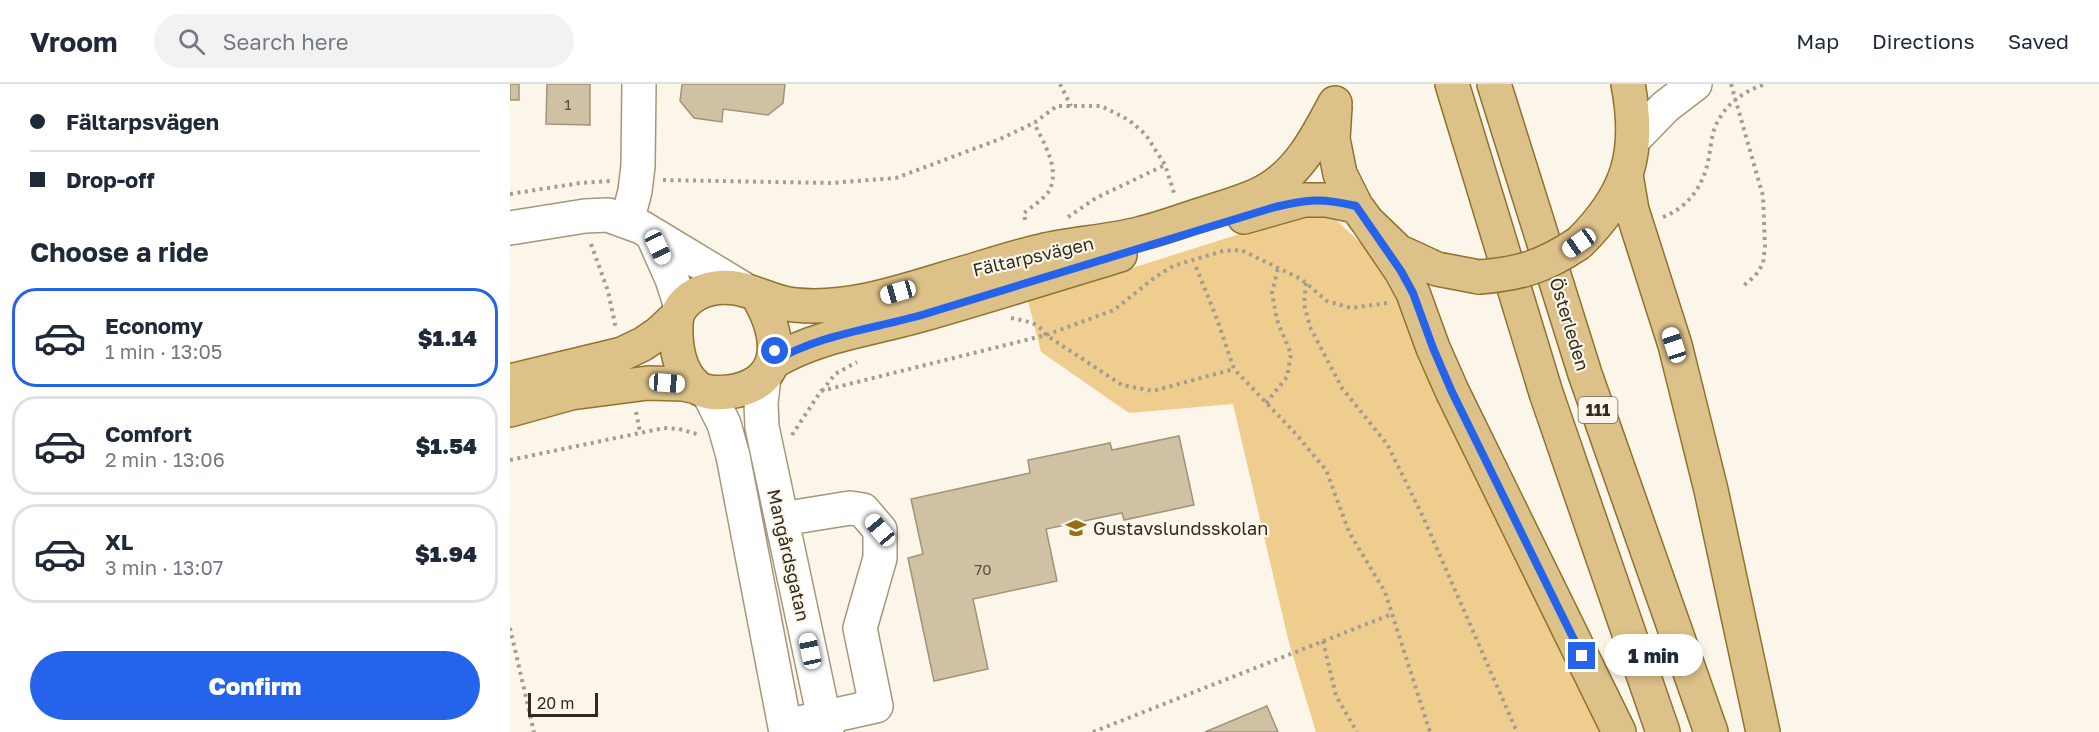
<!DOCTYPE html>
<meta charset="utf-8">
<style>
body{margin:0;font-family:"Golos Text",sans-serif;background:#f2f2f3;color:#1f2937;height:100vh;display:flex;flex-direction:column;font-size:22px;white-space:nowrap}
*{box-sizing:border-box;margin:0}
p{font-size:20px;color:#747a83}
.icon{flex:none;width:33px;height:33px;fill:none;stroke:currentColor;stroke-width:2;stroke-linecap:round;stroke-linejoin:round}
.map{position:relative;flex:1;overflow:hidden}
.side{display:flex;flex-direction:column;background:#fff;width:510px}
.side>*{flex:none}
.top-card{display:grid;align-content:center;height:132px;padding:0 30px;background:#fff}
.scale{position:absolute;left:18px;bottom:15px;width:70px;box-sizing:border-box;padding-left:6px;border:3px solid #302a1f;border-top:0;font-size:16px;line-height:21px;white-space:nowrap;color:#302a1f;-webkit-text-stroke:4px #fcf6ea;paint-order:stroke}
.end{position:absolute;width:27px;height:27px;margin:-14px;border:8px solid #2563eb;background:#fff;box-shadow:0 0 0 3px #fff}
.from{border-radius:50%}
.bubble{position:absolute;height:42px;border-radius:21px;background:#fff;box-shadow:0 3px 9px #0003;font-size:20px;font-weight:800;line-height:42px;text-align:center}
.car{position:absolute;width:18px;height:36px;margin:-18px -9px;border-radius:8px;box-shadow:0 0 4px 2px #0007;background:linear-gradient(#fff 24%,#345 0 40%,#fff 0 76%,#345 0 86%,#fff 0)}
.top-card b{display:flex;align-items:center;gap:21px;height:57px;font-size:22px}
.top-card b+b{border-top:2px solid #e0e1e3}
.top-card i{width:15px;height:15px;background:#1f2937}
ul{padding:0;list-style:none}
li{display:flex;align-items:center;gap:18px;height:99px;margin:0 12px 9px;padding:0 18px;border:3px solid #e0e1e3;border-radius:24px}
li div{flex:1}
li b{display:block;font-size:22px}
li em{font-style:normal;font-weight:800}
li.on{border-color:#2563eb}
li>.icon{width:54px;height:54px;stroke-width:1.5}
h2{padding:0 30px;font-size:27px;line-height:72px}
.button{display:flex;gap:12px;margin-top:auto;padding:12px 30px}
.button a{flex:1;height:69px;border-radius:36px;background:#2563eb;color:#fff;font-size:24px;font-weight:800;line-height:69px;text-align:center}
header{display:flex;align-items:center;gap:36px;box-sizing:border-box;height:84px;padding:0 30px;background:#fff;border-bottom:2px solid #e0e1e3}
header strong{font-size:28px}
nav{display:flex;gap:33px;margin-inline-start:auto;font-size:21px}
.search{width:420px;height:54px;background:#f2f2f3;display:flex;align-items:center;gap:15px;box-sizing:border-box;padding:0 21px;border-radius:33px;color:#747a83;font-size:22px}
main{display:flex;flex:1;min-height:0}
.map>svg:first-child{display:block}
.green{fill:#eecd8f}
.building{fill:#d0c1a4;stroke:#a19377;stroke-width:1.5}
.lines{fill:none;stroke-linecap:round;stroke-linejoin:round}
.minor-casing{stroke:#a5977b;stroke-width:36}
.major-casing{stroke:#90722f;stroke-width:36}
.path{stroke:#a29c91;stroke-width:4;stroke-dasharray:3 4.5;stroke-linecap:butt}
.minor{stroke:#fff;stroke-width:33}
.major{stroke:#dcc188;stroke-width:33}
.major-bridge-casing{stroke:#90722f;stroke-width:36;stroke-linecap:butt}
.major-bridge{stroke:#dcc188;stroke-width:33}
.route{stroke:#2563eb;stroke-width:8}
.labels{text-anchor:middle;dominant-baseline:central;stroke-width:4.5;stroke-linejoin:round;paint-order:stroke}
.number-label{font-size:15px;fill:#585040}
.shield{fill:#fcf6ea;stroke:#6d675c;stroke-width:1.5}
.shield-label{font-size:16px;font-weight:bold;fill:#302a1f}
.street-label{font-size:18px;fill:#302a1f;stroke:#fcf6ea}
.poi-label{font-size:18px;fill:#302a1f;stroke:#fcf6ea;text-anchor:start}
</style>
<header>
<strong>Vroom</strong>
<div class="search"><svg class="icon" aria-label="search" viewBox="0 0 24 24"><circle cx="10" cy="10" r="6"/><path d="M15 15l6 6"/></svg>Search here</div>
<nav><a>Map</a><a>Directions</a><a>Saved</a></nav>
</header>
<main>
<section class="side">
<div class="top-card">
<b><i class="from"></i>Fältarpsvägen</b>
<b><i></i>Drop-off</b>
</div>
<h2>Choose a ride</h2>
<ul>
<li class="on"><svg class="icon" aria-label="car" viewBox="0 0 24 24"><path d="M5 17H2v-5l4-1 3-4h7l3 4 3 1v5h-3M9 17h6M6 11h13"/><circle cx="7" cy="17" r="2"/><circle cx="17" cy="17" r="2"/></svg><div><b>Economy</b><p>1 min · 13:05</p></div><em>$1.14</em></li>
<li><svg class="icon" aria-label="car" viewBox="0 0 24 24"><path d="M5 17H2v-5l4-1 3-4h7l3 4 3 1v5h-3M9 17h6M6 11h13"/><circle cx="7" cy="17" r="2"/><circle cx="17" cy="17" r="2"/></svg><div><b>Comfort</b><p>2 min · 13:06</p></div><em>$1.54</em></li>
<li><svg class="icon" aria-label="car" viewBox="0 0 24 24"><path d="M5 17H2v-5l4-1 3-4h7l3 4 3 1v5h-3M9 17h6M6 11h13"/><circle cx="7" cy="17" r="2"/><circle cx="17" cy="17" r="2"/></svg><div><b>XL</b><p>3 min · 13:07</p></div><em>$1.94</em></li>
</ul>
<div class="button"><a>Confirm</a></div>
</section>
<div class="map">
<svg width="1589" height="648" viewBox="0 0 1589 648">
<rect width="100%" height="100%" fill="#fcf6ea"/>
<!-- green -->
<path class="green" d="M 799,128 L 823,133 L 878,185 L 1093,648 L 806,648 L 779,559 L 723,320 L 619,329 L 531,268 L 518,217 Z"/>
<!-- building -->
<path class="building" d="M 0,0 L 9,0 L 9,16 L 0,16 Z
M 37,0 L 80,0 L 80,41 L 36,40 Z
M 175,0 L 275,0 L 273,19 L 258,31 L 213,25 L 212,38 L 184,34 L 170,17 L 172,1 Z
M 669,352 L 684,421 L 614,436 L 612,429 L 536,445 L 547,497 L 463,515 L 478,585 L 424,597 L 398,474 L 413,470 L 401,415 L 520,389 L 518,376 L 600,359 L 602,366 Z
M 757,622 L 768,648 L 695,648 Z"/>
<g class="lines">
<!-- minor casing -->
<g class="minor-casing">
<path id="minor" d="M 1124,55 L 1155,23 L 1185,0
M 117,138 L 125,107 L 128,82 L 129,0
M 0,144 L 75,132 L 98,131 L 131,143 L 232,204
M 143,152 L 162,195 L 171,223
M 254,293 L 251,319 L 252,343 L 317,648
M 198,308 L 214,340 L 223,372 L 276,648
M 272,435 L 340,424 L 353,426 L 370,446 L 370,474 L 350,544 L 366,622 L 275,642"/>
</g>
<!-- major casing -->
<g class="major-casing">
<path id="major" d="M 942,0 L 1036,309 L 1153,648
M 984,0 L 1075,290 L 1201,648
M 825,23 L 823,55 L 830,90 L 846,122 L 857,137 L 888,167 L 927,185 L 969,193
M 1116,91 L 1122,126 L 1165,261 L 1201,406 L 1253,648
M 734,133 L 794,116 L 817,116 L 846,122
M 857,137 L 891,187 L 903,209 L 923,264 L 942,307 L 1109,648
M 1069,159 C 1119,110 1131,68 1118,0
M 247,211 C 271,251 277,300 219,308 C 208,309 196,310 187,303 C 169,289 165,261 166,240 C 166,222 183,209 200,205 C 233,197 254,218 285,221 C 345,227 404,203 461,187 C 484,180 508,172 531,167 C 565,159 599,158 632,149 C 653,144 673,136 693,130 C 713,123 738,117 757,106 C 790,87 808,51 825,19
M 263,278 C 308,251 362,245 411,231 C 478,212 544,191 610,171
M 0,297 L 112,270 L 133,260 L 149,249 L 166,233
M 0,326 L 61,309 L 138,299 L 173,300 L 187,303"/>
</g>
<!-- path -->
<path class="path" d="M 550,0 L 561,22
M 1221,0 L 1253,112 L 1255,162 L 1253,180 L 1245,192 L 1233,202
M 153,96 L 321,99 L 386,94 L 490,55 L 524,39 L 547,22 L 591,22 L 619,36 L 636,51 L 655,81 L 665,112
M 0,110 L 70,99 L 100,97
M 558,133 L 586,114 L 655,81
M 1153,133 C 1179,123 1194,101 1199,73 C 1201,61 1202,47 1208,37 C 1218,18 1235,7 1255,0
M 515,136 L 514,129 C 521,123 534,115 539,107 C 551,85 533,58 524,39
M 81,160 L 98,207 L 106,245
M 686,183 L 707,235 L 724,285 L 786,350 L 816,386 L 839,448 L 875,508 L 920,648
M 796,199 L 794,220 L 800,243 L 832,304 L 877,360 L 890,386 L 914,435 L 1007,648
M 501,234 C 516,237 528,238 536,251 L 612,301 L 643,307 L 724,285
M 312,307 L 325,290 L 347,278
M 756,319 L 777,293 L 781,270 L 767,236 L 762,209 L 768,184
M 126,328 L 130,348
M 282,351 L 311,307 L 536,251 L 604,226 L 644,194 L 663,182 L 713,167 L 731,166 L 791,195 L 817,217 L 841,224 L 878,219
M 0,376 L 154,344 L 169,345 L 187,350
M 0,544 L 24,648
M 813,557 L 826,612 L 847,648
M 583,648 L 882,530"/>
<!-- minor -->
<use href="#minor" class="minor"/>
<!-- major -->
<use href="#major" class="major"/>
<!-- major-bridge casing -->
<g class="major-bridge-casing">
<path id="major-bridge" d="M 969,193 C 1010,190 1035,182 1069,159"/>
</g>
<!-- major-bridge -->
<use href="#major-bridge" class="major-bridge"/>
</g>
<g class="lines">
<!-- route -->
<path class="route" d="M 265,267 L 263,278 C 309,250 364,245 415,230 C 532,194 649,159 765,123 C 799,115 812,114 846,122 L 891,187 L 903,209 L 923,264 L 942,308 L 1072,572"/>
</g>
<!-- icons -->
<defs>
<g id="school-bare" transform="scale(1.62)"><path d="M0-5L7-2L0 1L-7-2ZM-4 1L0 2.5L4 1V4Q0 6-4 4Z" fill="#936e17" stroke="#fcf6ea" stroke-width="2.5" paint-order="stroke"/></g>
</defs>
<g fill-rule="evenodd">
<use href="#school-bare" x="566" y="444"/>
</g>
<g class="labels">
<!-- number labels -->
<g class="number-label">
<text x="58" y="20">1</text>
<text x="473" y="485">70</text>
</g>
<!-- shield labels -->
<rect class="shield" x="1068.5" y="313" width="39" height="26" rx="4.5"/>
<g class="shield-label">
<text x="1088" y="326">111</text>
</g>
<!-- street labels -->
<g class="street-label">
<text transform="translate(523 172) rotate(-13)">Fältarpsvägen</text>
<text transform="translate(1060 240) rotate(73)">Österleden</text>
<text transform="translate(279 471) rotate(77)">Mangårdsgatan</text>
</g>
<!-- poi labels -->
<g class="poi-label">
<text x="583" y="444">Gustavslundsskolan</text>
</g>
</g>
</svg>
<div class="scale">20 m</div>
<i class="end from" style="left:265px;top:267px"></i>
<i class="end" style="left:1072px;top:572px"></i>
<div class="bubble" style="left:1094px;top:550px;width:99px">1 min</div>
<i class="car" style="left:1069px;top:159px;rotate:235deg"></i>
<i class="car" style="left:148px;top:163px;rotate:155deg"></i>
<i class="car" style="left:388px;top:208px;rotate:254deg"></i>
<i class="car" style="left:1164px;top:261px;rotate:342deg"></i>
<i class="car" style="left:157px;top:299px;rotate:94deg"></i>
<i class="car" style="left:370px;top:446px;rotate:320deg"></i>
<i class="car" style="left:300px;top:567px;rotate:348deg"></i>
</div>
</main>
